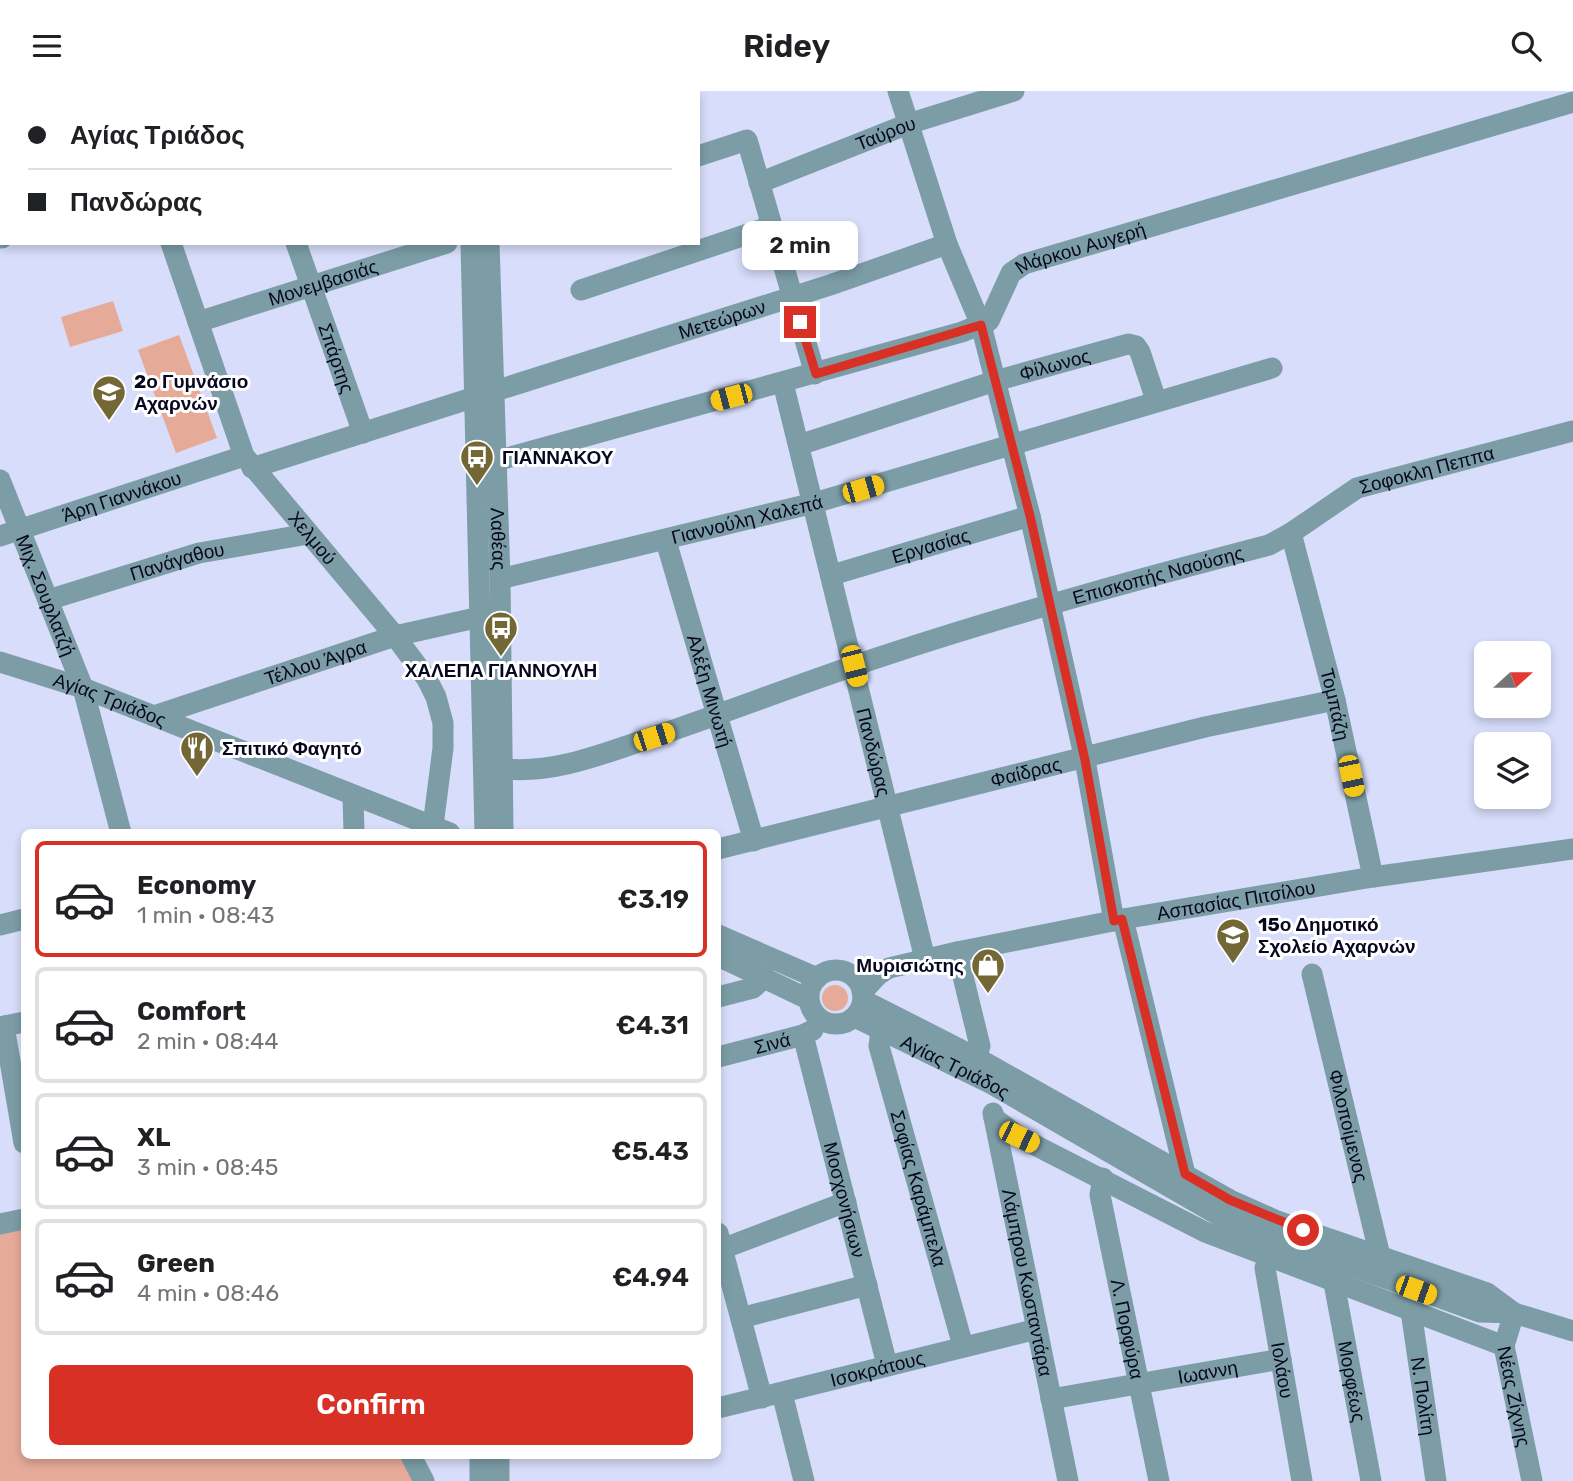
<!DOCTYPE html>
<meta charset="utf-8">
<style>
body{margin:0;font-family:Rubik,sans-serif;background:#f2f2f2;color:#202124;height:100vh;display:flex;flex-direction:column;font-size:26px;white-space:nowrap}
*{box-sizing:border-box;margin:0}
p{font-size:23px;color:#757577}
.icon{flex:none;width:38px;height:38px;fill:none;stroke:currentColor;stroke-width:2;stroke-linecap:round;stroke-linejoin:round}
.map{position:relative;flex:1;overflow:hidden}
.drawer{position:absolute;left:21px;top:738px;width:700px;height:630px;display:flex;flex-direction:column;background:#fff;border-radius:10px;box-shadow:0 4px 10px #0003}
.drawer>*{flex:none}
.top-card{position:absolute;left:0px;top:0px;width:700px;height:154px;box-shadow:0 4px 10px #0003;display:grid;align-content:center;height:154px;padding:0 28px;background:#fff}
.needle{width:46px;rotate:69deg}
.tools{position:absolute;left:1474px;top:550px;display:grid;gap:14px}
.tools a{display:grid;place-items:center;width:77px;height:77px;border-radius:10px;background:#fff;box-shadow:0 4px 10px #0003;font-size:35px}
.end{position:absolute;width:32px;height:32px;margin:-16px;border:9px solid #d93025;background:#fff;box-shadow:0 0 0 4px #fff}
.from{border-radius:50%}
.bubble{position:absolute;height:49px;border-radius:10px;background:#fff;box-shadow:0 4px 10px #0003;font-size:23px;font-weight:600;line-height:49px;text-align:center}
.car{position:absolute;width:21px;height:42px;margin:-21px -10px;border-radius:9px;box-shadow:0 0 5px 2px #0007;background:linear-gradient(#f5c518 24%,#345 0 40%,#f5c518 0 76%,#345 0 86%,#f5c518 0)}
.top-card b{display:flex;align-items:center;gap:24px;height:66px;font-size:26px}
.top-card b+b{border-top:2px solid #e0e0e0}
.top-card i{width:18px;height:18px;background:#202124}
ul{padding:12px 0 0;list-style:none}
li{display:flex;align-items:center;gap:21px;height:116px;margin:0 14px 10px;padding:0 14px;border:4px solid #e0e0e0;border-radius:10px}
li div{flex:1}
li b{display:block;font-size:26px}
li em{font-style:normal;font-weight:600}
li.active{border-color:#d93025}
li>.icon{width:63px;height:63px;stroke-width:1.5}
.cta{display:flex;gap:14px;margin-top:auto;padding:14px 28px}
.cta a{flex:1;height:80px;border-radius:10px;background:#d93025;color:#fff;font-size:28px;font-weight:600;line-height:80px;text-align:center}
header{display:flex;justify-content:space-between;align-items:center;height:91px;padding:0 28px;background:#fff;font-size:32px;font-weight:600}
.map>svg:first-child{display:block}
.green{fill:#e6aa99}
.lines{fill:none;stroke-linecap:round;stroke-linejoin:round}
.minor{stroke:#7c9da6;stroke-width:21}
.route{stroke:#d93025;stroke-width:9}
.labels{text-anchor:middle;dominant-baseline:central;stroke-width:6;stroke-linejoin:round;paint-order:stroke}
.street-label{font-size:19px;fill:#070820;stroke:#fff}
.poi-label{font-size:19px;font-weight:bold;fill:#070820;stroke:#fff;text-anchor:start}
</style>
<header><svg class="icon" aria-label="menu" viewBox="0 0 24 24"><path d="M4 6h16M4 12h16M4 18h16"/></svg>Ridey<svg class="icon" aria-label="search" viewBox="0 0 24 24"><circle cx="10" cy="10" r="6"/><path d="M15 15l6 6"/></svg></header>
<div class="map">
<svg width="1573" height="1390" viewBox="0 0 1573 1390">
<rect width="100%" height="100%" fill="#d7ddfa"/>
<!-- green -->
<path class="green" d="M 113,210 L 123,240 L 70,256 L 61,226 Z
M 179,244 L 217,347 L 176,362 L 138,259 Z
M822 907a13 13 0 1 1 26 0a13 13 0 1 1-26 0Z
M 24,1136 L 24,1365 L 403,1365 L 416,1390 L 0,1390 L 0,1141 Z"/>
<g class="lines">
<!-- minor -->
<g class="minor">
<path d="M 180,0 L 181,2"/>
<path d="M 224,0 L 226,2"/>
<path d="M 467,0 L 467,2"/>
<path d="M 485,0 L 485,2"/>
<path d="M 898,0 L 947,153 L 981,234 L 1030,425 L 1085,669 L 1114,830"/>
<path d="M 141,2 L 146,0"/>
<path d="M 0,44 L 2,44"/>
<path d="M 698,65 L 747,49 L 815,283"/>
<path id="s1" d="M 759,92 L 908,33 L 1014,0"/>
<path d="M 0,147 L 2,147"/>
<path id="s2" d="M 171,152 L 244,365 L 395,545 L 427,588 L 436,606 L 443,632 L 443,657 L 433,735"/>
<path id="s3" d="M 296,152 L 363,342"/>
<path d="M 471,152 L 485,742"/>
<path id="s4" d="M 489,152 L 500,488 L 503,742"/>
<path d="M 581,199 L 772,135"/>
<path id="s5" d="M 198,231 L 447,152"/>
<path id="s6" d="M 783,292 L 925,868"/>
<path id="s7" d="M 495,300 L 830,194 L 947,153"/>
<path id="s8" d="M 799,354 L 995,290 L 1128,253 L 1136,255 L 1140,261 L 1156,309"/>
<path id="s9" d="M 496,370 L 962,241 L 989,230 L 1011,182 L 1024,173 L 1573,11"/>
<path d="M 252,377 L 475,306"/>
<path id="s10" d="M 0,389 L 83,597 L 121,742"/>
<path id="s11" d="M 1291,442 L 1335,609 L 1373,786"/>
<path id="s12" d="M 0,445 L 244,365"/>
<path id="s13" d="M 666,450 L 754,750"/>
<path id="s14" d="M 832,484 L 1030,425"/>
<path id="s15" d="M 500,488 L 814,412 L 1272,277"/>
<path id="s16" d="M 48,509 L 199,462 L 308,443"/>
<path id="s17" d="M 0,571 L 83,597 L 450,742"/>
<path id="s18" d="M 154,625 L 395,545 L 480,526"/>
<path id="s19" d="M 504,678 C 555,683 605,662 653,646 C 733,619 812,588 892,562 C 1017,521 1143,487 1269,454 L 1291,442 L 1357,397 L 1573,340"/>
<path d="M 353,704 L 354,742"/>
<path id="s20" d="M 718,758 L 1205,636 L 1335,609"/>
<path d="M 1123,828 L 1185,1083 L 1182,1091"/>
<path d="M 0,834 L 24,828"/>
<path d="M 718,844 L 817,887"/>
<path d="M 957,861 L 980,955 L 973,977"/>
<path d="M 718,865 L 808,908"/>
<circle cx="836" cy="906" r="27"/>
<path id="s21" d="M 1312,883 L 1380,1165 L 1377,1175"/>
<path id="s22" d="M 862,901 L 878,884 L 889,877 L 957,861 L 1123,828 L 1373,786 L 1573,758"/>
<path d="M 718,906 L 753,897 L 765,886"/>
<path d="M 863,909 L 977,967 L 1230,1109 L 1277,1130 L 1487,1202 L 1514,1222"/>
<path id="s23" d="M 855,926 L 990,992 L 1232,1132 L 1480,1221 L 1514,1222 L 1573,1240"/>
<path d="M 4,935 L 24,1052"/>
<path d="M 0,936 L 24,931"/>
<path id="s24" d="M 881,939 L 879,955 L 963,1255"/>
<path id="s25" d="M 803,944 L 887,1274"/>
<path id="s26" d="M 718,966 L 803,944 L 813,939"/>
<path id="s27" d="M 993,1022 L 1068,1390"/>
<path d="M 994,1027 L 1019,1046 L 1205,1141 L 1504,1255"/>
<path id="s28" d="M 1103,1087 L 1100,1104 L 1159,1390"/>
<path d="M 0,1133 L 24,1128"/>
<path d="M 718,1142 L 762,1307"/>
<path d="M 722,1158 L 846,1111"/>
<path id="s29" d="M 1268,1167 L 1265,1177 L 1302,1390"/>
<path id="s30" d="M 1334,1192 L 1371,1390"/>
<path id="s31" d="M 1411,1220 L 1436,1390"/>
<path id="s32" d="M 1514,1222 L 1504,1255 L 1532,1390"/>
<path d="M 741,1227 L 867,1194"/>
<path d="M 782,1302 L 804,1390"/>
<path id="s33" d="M 1051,1308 L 1281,1268"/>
<path id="s34" d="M 718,1317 L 1037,1238"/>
<path d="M 411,1365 L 424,1390"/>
<path d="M 480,1390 L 480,1365"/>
<path d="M 499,1390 L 499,1365"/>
</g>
</g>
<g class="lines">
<!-- route -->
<path class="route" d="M 800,231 L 816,283 L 981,234 L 1030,425 L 1085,669 L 1114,830 L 1122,828 L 1185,1083 L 1230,1109 L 1303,1139"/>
</g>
<!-- icons -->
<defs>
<g id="school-pin" transform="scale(1.75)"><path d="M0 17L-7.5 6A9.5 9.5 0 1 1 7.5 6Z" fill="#736835" stroke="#fff"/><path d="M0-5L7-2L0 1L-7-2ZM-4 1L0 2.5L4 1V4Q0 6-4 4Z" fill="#fff"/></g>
<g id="bus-pin" transform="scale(1.75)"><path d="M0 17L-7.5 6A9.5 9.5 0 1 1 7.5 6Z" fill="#736835" stroke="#fff"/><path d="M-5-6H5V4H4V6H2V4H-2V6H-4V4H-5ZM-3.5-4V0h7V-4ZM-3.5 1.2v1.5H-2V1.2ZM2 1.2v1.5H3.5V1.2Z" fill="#fff"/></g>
<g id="restaurant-pin" transform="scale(1.75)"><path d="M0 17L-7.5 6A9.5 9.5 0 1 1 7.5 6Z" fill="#736835" stroke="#fff"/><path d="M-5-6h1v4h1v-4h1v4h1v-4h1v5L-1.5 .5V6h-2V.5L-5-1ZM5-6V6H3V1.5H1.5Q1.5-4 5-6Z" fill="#fff"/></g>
<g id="shop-pin" transform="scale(1.75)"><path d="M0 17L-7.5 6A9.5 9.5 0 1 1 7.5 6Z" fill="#736835" stroke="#fff"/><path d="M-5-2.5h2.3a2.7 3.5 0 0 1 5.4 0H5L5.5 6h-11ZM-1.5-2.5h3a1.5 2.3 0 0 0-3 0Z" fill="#fff"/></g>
</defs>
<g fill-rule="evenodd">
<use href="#school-pin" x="109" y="301"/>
<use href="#bus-pin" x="477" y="366"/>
<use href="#bus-pin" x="501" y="537"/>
<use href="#restaurant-pin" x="197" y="657"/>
<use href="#school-pin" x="1233" y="844"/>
<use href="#shop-pin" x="988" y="874"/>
</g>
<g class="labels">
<!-- street labels -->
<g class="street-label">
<text stroke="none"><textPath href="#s1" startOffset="136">Ταύρου</textPath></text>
<text stroke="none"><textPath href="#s9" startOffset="640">Μάρκου Αυγερή</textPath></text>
<text stroke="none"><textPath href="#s5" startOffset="131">Μονεμβασιάς</textPath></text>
<text stroke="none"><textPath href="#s7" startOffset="238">Μετεώρων</textPath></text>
<text stroke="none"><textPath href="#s3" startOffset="122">Σπάρτης</textPath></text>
<text stroke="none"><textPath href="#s8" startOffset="268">Φίλωνος</textPath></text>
<text stroke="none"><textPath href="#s19" startOffset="976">Σοφοκλη Πεππα</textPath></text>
<text stroke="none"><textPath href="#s12" startOffset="128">Άρη Γιαννάκου</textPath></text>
<text stroke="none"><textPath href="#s15" startOffset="254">Γιαννούλη Χαλεπά</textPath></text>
<text stroke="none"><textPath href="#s4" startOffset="296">Λαθέας</textPath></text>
<text stroke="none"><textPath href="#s2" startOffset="332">Χελμού</textPath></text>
<text stroke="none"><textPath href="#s14" startOffset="103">Εργασίας</textPath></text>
<text stroke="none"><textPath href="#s16" startOffset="135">Πανάγαθου</textPath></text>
<text stroke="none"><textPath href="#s19" startOffset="684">Επισκοπής Ναούσης</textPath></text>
<text stroke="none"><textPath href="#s10" startOffset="124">Μιχ. Σουρλατζή</textPath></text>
<text stroke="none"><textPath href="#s18" startOffset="170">Τέλλου Άγρα</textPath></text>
<text stroke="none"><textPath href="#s13" startOffset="156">Αλέξη Μινωτή</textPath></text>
<text stroke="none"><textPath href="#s17" startOffset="116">Αγίας Τριάδος</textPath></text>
<text stroke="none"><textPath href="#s11" startOffset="177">Τομπάζη</textPath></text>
<text stroke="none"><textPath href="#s6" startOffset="380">Πανδώρας</textPath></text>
<text stroke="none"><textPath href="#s20" startOffset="317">Φαίδρας</textPath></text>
<text stroke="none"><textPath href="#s22" startOffset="390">Ασπασίας Πιτσίλου</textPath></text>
<text stroke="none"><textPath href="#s26" startOffset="56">Σινά</textPath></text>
<text stroke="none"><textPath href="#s23" startOffset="112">Αγίας Τριάδος</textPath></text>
<text stroke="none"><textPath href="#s21" startOffset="156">Φιλοποίμενος</textPath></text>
<text stroke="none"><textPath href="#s24" startOffset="164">Σοφίας Καράμπελα</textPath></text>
<text stroke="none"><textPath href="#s25" startOffset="170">Μοσχονήσιων</textPath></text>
<text stroke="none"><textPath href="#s27" startOffset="173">Λάμπρου Κωσταντάρα</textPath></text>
<text stroke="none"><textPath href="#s28" startOffset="154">Λ. Πορφύρα</textPath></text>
<text stroke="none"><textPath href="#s34" startOffset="164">Ισοκράτους</textPath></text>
<text stroke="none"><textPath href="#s29" startOffset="114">Ιολάου</textPath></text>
<text stroke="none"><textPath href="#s33" startOffset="159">Ιωαννη</textPath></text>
<text stroke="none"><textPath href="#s30" startOffset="100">Μορφέως</textPath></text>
<text stroke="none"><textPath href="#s31" startOffset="86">Ν. Πολίτη</textPath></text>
<text stroke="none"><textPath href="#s32" startOffset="86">Νέας Ζίχνης</textPath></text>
</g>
<!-- poi labels -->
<g class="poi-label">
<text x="134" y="290">2ο Γυμνάσιο<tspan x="134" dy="22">Αχαρνών</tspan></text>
<text x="502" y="366">ΓΙΑΝΝΑΚΟΥ</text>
<text x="501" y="579" text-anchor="middle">ΧΑΛΕΠΑ ΓΙΑΝΝΟΥΛΗ</text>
<text x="222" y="657">Σπιτικό Φαγητό</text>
<text x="1258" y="833">15ο Δημοτικό<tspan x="1258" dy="22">Σχολείο Αχαρνών</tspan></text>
<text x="964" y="874" text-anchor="end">Μυρισιώτης</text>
</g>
</g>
</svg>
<div class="tools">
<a><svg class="needle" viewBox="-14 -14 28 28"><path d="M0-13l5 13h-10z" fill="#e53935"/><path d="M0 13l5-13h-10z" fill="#757577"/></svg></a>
<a><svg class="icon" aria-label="layers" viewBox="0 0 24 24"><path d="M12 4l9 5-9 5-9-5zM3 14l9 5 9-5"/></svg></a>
</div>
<i class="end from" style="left:1303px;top:1139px"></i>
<i class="end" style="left:800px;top:231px"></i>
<div class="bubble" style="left:742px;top:130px;width:116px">2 min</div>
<i class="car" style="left:731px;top:306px;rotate:255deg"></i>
<i class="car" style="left:863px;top:398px;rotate:74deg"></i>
<i class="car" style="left:854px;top:575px;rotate:166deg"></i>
<i class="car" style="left:654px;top:646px;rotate:72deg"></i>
<i class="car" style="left:1351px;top:685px;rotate:168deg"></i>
<i class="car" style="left:1019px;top:1046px;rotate:116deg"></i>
<i class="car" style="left:1416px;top:1199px;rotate:110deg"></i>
<div class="top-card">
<b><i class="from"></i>Αγίας Τριάδος</b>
<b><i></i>Πανδώρας</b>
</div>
<section class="drawer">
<ul>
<li class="active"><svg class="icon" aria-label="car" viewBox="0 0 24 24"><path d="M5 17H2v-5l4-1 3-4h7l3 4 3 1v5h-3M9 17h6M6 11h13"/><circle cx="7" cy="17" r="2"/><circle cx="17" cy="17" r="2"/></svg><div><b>Economy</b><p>1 min · 08:43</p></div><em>€3.19</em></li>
<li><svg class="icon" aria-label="car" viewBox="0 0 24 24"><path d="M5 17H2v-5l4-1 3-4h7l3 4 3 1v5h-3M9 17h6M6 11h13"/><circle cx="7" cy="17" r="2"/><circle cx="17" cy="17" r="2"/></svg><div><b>Comfort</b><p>2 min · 08:44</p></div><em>€4.31</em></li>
<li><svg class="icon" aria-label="car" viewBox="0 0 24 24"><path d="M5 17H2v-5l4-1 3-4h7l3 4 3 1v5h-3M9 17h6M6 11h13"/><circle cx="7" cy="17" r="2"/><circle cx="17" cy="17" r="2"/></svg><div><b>XL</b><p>3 min · 08:45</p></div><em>€5.43</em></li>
<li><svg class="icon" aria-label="car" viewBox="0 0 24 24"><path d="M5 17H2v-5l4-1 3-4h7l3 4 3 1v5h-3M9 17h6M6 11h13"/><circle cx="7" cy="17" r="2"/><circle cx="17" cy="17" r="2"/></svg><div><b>Green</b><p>4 min · 08:46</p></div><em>€4.94</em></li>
</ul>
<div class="cta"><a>Confirm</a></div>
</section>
</div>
